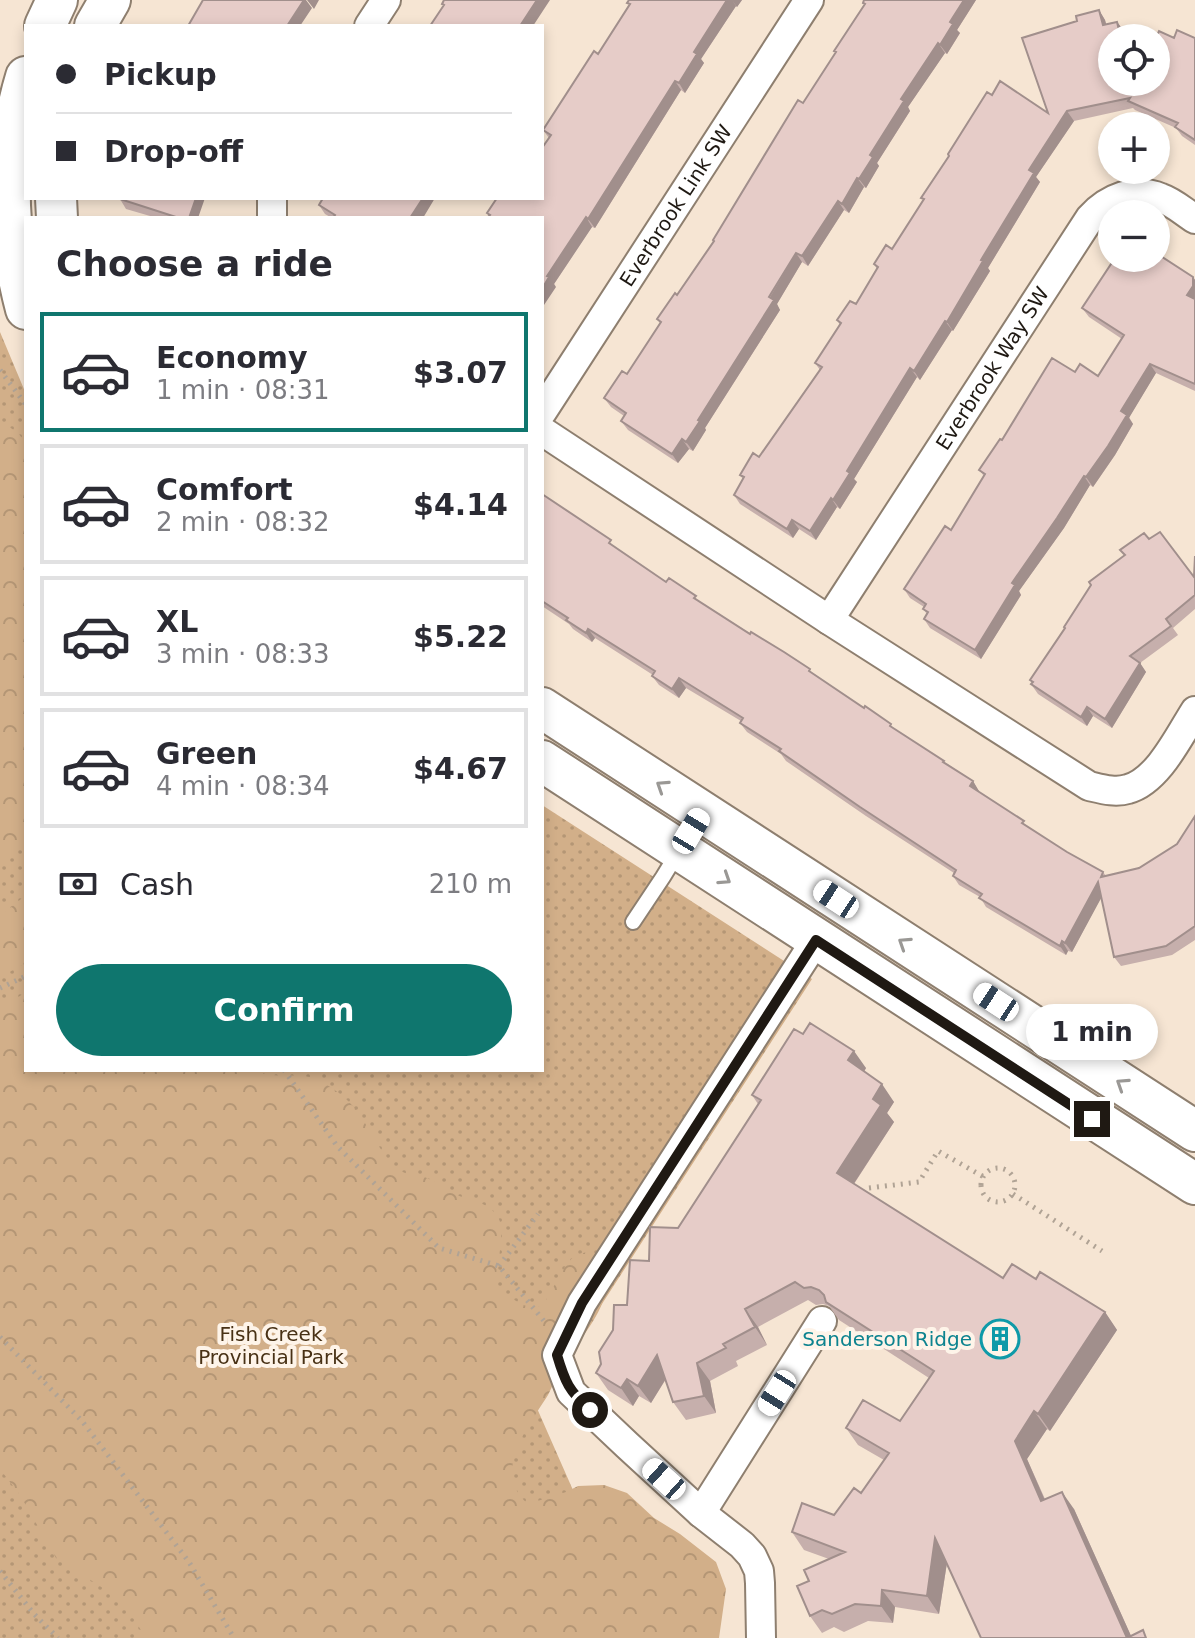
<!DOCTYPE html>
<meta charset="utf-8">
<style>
body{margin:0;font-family:"DejaVu Sans",sans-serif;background:#f2f2f3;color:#2b2b33;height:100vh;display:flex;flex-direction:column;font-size:30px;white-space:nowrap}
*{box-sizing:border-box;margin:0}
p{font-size:26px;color:#7c7c81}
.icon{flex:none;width:44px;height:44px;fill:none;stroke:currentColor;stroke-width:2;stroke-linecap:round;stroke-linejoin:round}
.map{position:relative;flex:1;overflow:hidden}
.panel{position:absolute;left:24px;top:216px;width:520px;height:856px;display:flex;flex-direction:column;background:#fff;border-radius:0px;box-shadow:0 4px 12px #0003}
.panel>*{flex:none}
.guide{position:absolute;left:24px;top:24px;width:520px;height:176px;border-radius:0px;box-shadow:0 4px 12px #0003;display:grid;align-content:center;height:176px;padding:0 32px;background:#fff}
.fabs{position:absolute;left:1098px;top:24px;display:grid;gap:16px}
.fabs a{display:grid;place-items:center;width:72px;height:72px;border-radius:50%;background:#fff;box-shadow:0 4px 12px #0003;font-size:40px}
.end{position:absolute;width:36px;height:36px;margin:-18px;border:10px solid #1f1913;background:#fff;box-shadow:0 0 0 4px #fff}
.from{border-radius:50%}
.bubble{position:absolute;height:56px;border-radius:28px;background:#fff;box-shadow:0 4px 12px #0003;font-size:26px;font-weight:800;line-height:56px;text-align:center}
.car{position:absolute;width:24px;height:48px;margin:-24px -12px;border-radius:10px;box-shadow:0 0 6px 2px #0007;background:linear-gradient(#fff 24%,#345 0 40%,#fff 0 76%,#345 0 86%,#fff 0)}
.guide b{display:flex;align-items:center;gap:28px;height:76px;font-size:30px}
.guide b+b{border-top:2px solid #e1e1e2}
.guide i{width:20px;height:20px;background:#2b2b33}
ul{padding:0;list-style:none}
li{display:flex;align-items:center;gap:24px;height:120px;margin:0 16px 12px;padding:0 16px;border:4px solid #e1e1e2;border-radius:0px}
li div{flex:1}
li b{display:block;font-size:30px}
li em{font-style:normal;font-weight:800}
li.selected{border-color:#0f766e}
li>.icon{width:72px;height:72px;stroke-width:1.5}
h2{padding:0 32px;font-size:36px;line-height:96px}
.pay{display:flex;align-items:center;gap:20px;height:88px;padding:0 32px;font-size:30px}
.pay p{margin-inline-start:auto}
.action{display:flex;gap:16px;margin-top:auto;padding:16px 32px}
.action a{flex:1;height:92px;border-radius:48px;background:#0f766e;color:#fff;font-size:32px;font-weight:800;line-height:92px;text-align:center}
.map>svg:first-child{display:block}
.grass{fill:url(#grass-dots)}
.forest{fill:url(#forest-crowns)}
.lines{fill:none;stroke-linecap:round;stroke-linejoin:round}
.service-casing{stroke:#8e7f6f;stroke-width:18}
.minor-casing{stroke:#8e7f6f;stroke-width:32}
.secondary-casing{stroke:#8e7f6f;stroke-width:44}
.path{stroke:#b0a395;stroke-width:5;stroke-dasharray:2 6;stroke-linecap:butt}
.service{stroke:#fff;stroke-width:14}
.minor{stroke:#fff;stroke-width:28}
.secondary{stroke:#fff;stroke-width:40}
.wall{fill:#c6afac}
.shaded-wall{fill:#a18f8c}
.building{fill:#e6ccc8;stroke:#a18f8c;stroke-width:2}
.oneway{stroke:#9a9895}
.route{stroke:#1f1913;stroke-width:10}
.labels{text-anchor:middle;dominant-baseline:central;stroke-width:8;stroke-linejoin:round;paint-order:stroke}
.street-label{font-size:20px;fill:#1f1913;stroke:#fef4e9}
.park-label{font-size:20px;fill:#483115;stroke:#fef4e9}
.culture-label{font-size:20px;fill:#0d838f;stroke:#fef4e9;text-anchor:end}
</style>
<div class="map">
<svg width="1195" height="1638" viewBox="0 0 1195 1638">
<defs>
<pattern id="grass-dots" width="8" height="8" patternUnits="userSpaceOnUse" patternTransform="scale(2)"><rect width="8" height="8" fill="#d2af89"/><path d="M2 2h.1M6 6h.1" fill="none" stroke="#b49675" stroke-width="1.8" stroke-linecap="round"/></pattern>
<pattern id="forest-crowns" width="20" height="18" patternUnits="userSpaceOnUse" patternTransform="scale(2)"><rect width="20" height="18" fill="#d2af89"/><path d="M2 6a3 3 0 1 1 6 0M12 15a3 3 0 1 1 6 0" fill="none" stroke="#b49675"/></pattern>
</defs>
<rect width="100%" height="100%" fill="#f6e5d3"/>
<!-- grass -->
<path class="grass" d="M 0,332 L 26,394 L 26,459 L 0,442 Z
M 0,451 L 26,468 L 26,1070 L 542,1070 L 542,805 L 812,979 L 536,1406 L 638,1638 L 0,1638 Z"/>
<!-- forest -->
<path class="forest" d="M 0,420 L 19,434 L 26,444 L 26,841 L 12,850 L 0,862 Z
M 26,895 L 26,963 L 0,977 L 0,916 Z
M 26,992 L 26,1070 L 255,1070 C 275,1081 300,1070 320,1081 C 337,1090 351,1101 361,1117 C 373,1134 383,1159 401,1171 C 409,1176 416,1174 424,1177 C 434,1180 442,1187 451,1192 C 466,1201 488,1200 498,1217 C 506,1230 497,1268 494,1284 C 508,1296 518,1305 536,1309 L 546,1300 L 566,1265 L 575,1255 L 587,1252 L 598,1256 C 602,1268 609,1280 606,1292 C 599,1320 576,1343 562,1367 C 556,1376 553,1386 548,1395 C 528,1427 491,1472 528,1504 L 566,1492 L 578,1486 L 604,1485 L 627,1493 L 654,1518 L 680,1534 L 716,1562 L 726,1589 L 719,1638 L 146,1638 L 125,1605 L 114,1595 L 56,1558 L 20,1495 L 0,1469 L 0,1005 L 12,1001 Z"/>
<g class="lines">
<!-- service casing -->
<g class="service-casing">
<path id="service" d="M 633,922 L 663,877 L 702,813"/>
</g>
<!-- minor casing -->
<g class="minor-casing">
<g id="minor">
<path d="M 369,26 L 386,0"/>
<path d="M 272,218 L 272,198"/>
<path id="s1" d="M 542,412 L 809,0"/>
<path d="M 542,431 L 829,620 L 1089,786 C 1102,789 1115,793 1128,789 C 1158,781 1179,736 1195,711"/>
<path id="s2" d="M 829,620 L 1090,218 C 1108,198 1135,187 1161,198 C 1173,202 1184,212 1195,219"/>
<path d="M 701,1513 L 822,1321"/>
<path d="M 761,1638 L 760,1583 L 759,1571 L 752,1556 L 742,1545 L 701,1513 L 627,1445 L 571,1392 L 557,1355 L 582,1303 L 816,940"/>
</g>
</g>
<!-- secondary casing -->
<g class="secondary-casing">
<path id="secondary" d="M 45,26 L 57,0
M 95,26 L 110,0
M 26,77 C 3,153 6,233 26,309
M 56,198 L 57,218
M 542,708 L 1195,1131
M 542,761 L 1195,1184"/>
</g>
<!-- path -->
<path class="path" d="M 0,370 L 26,405
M 0,988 L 26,976
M 284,1070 L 337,1146 L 439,1248 L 499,1266 L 544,1321
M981 1185a17 17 0 1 1 34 0a17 17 0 1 1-34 0Z
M 869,1188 L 919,1182 L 938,1151 L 984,1177
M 1013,1194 L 1102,1251
M 499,1266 L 538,1214
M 0,1337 L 82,1421 L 189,1562 L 234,1638
M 0,1571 L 34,1614 L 58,1638"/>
<!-- service -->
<use href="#service" class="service"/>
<!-- minor -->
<use href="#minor" class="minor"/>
<!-- secondary -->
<use href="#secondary" class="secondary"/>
</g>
<!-- wall -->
<path class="wall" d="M 629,0 L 742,0 L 737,7 L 736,6 L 701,59 L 704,63 L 685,93 L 681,90 L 595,228 L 592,227 L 554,284 L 556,287 L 487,213 L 542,198 L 549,138 L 543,130 L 598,54 L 629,5 L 627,3 Z
M 864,0 L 976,0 L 957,30 L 960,33 L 947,54 L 945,53 L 908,107 L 910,111 L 877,163 L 879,166 L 866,188 L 864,187 L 849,213 L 844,210 L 808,266 L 802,262 L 777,304 L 780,310 L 705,428 L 706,430 L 693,451 L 689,449 L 678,463 L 628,430 L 621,421 L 624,416 L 611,407 L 604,398 L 627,374 L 660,323 L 657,319 L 677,295 L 714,242 L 836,52 L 834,51 L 864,5 L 863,3 Z
M 1099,10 L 1105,20 L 1106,24 L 1117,22 L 1124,31 L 1126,38 L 1112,38 L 1136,82 L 1174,38 L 1195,38 L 1195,145 L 1182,136 L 1176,128 L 1135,110 L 1133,108 L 1074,121 L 1036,177 L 1040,182 L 988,268 L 990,271 L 953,331 L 952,330 L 920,380 L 917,377 L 854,479 L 857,482 L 840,509 L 837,507 L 816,540 L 799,529 L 793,538 L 740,504 L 734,495 L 743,479 L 740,475 L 759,457 L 820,370 L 815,363 L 840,325 L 837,320 L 856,304 L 877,269 L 874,264 L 892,249 L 923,200 L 921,198 L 949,156 L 948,154 L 992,95 L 1048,113 L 1077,21 Z
M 120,199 L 198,218 L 157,218 L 126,209 Z
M 319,205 L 423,218 L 332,218 L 325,214 Z
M 1123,264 L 1193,277 L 1195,280 L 1195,391 L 1156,373 L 1129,417 L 1133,424 L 1115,455 L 1093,487 L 1090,485 L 1064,528 L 1019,591 L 1021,595 L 981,659 L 930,628 L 924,619 L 927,614 L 923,609 L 924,607 L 910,598 L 904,589 L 951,530 L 984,476 L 979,470 L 1002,440 L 1075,372 L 1098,376 L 1122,339 L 1089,317 L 1082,308 Z
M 542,494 L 617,549 L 666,582 L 699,601 L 814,674 L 893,728 L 973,781 L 979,792 L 1027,826 L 1067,852 L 1103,872 L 1106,876 L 1139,868 L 1177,844 L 1195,816 L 1195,940 L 1172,955 L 1121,966 L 1114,957 L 1101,897 L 1072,952 L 1068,951 L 1066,955 L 986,907 L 980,897 L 959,885 L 953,876 L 954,873 L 866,816 L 786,761 L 781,754 L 747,732 L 740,723 L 741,721 L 686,688 L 679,698 L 659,685 L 652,676 L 653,675 L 595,638 L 592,642 L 573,629 L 569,624 L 542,606 Z
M 1149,539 L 1194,577 L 1195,556 L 1195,609 L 1173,628 L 1178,635 L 1140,663 L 1146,672 L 1112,728 L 1093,716 L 1087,726 L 1038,694 L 1031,684 L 1032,683 L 1030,680 Z
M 803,1034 L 866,1068 L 864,1072 L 894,1102 L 887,1113 L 894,1122 L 854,1184 L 1003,1278 L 1036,1279 L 1105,1312 L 1117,1330 L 1050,1431 L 1047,1429 L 1027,1459 L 1045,1499 L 1074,1509 L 1131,1636 L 1146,1638 L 981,1638 L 947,1563 L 939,1614 L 895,1607 L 893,1623 L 868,1621 L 844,1632 L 834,1627 L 822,1633 L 810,1616 L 809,1581 L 829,1559 L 804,1550 L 792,1532 L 834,1515 L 861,1493 L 884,1460 L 858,1445 L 846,1428 L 900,1421 L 929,1378 L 839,1320 L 829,1306 L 823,1304 L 816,1305 L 808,1300 L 758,1327 L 767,1345 L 736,1361 L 738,1366 L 710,1381 L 716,1413 L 686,1420 L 673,1402 L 666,1379 L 651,1403 L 639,1396 L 633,1406 L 608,1390 L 596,1373 L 601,1364 L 613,1330 L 649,1261 L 678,1228 L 758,1104 L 752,1095 Z"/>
<!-- shaded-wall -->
<path class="shaded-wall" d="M 304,0 L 306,0 L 312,8 L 300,26 L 287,26 Z
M 307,0 L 319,0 L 314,9 Z
M 537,0 L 550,0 L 533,26 L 520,26 Z
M 727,0 L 732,0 L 736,6 L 701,59 L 704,63 L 685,93 L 679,83 L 694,52 Z
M 732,0 L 742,0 L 737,7 Z
M 964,0 L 976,0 L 957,30 L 960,33 L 947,54 L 940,45 L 950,22 Z
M 1099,10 L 1105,20 L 1109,34 L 1103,25 Z
M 1117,22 L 1124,31 L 1126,38 L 1121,38 Z
M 938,43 L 945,53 L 908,107 L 910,111 L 877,163 L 879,166 L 866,188 L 859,179 L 870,155 L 901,99 Z
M 675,81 L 681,90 L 595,228 L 588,219 Z
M 1067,111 L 1074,121 L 1036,177 L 1040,182 L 988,268 L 990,271 L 953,331 L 947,322 L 981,260 L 1029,170 Z
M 857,178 L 864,187 L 849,213 L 842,204 Z
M 196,198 L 205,198 L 198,218 L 189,218 Z
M 423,198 L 435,198 L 423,218 L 410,218 Z
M 838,201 L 844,210 L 808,266 L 802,256 Z
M 586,217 L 592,227 L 554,284 L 556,287 L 542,308 L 542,289 L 547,276 Z
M 796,253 L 802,262 L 777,304 L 780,310 L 705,428 L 706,430 L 693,451 L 686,442 L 698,420 Z
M 1193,277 L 1195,280 L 1195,303 L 1187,295 Z
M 945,321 L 952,330 L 920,380 L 914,371 Z
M 1150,364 L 1156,373 L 1129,418 L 1133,424 L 1115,455 L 1093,487 L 1086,477 L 1121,411 Z
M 910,368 L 917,377 L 854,479 L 857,482 L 840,509 L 833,500 L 847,471 Z
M 682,439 L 689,449 L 678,463 L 672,454 Z
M 1084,476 L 1090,485 L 1064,528 L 1019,591 L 1021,595 L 981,659 L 975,650 L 1012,583 Z
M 831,498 L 837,507 L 816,540 L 810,531 Z
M 792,520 L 799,529 L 793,538 L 787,529 Z
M 588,629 L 595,638 L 592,642 L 586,633 Z
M 1140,663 L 1146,672 L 1112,728 L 1105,719 Z
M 679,678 L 686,688 L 679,698 L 672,689 Z
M 1087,707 L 1093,716 L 1087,726 L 1081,717 Z
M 973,781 L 979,791 L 976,795 L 970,786 Z
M 1098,882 L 1105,891 L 1072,952 L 1065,943 Z
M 1062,941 L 1068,951 L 1066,955 L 1060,946 Z
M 854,1051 L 866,1068 L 860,1078 L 848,1060 Z
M 882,1084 L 894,1102 L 887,1113 L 894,1122 L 849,1191 L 837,1173 L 873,1099 Z
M 745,1309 L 758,1327 L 767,1345 L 755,1327 Z
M 1105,1312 L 1117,1330 L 1050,1431 L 1038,1414 Z
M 657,1355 L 670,1372 L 651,1403 L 638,1386 Z
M 697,1363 L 710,1381 L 716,1413 L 704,1396 Z
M 627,1379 L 639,1396 L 633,1406 L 621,1388 Z
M 1034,1411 L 1047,1429 L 1027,1459 L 1053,1519 L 1041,1501 L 1015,1441 Z
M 1062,1492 L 1074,1509 L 1132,1638 L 1127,1638 Z
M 935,1538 L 948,1556 L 939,1614 L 927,1596 Z
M 882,1590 L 895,1607 L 893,1623 L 881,1606 Z"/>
<!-- building -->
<path class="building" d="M 203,0 L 304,0 L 287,26 L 188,26 Z
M 444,0 L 537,0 L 520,26 L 430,26 L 444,5 L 442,4 Z
M 629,0 L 727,0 L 694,52 L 697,54 L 679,83 L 675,81 L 588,219 L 586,217 L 547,276 L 549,277 L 542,289 L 542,218 L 487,218 L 490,215 L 487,213 L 497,198 L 542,198 L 542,148 L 551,135 L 543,130 L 594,51 L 598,54 L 630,4 L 627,3 Z
M 864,0 L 964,0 L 950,22 L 953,24 L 940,45 L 938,43 L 901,99 L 904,101 L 870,155 L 873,157 L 859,179 L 857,178 L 842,204 L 838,201 L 802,256 L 796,253 L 769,297 L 774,300 L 698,420 L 700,421 L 686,442 L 682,439 L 672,454 L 621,421 L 626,413 L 604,398 L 622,371 L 627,374 L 661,322 L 657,319 L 675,293 L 677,295 L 714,241 L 713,240 L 798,100 L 803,103 L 836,52 L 834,51 L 865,4 L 863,3 Z
M 1099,10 L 1103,25 L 1117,22 L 1121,38 L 1112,38 L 1112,82 L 1132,82 L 1134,89 L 1137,82 L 1156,82 L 1156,38 L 1159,31 L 1174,38 L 1177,30 L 1195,38 L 1195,140 L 1175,127 L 1178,123 L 1128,101 L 1130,98 L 1067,111 L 1029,170 L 1034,173 L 981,260 L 983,261 L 947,322 L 945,321 L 914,371 L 910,368 L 847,471 L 850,473 L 833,500 L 831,498 L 810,531 L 792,520 L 787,529 L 734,495 L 744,477 L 740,475 L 753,453 L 759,457 L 822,367 L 815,363 L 841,323 L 837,320 L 850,301 L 856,304 L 878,267 L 874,264 L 886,245 L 892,249 L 924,199 L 921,198 L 949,156 L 948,154 L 987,92 L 992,95 L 1000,81 L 1048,113 L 1022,38 L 1077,21 L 1076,16 Z
M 120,198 L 196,198 L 189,218 L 179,218 L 120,199 Z
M 323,198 L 423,198 L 410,218 L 333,218 L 335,215 L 319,205 Z
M 1156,253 L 1193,277 L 1193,286 L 1187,295 L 1195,299 L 1195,384 L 1150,364 L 1121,411 L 1127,415 L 1108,446 L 1086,477 L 1084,476 L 1057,518 L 1012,583 L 1015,585 L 975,650 L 924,619 L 928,612 L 923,609 L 926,604 L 904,589 L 945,526 L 951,530 L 985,474 L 979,470 L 1000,439 L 1002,440 L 1052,358 L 1075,372 L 1080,364 L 1098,376 L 1124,335 L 1082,308 L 1115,258 L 1123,264 L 1127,258 L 1156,258 Z
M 542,494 L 611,540 L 609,543 L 666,582 L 669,578 L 696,596 L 694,598 L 750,634 L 751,632 L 784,652 L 810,669 L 809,671 L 864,708 L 865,706 L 891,724 L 890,726 L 944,761 L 943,762 L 973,781 L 970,786 L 1024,821 L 1022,823 L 1067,852 L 1103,872 L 1101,877 L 1139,868 L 1177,844 L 1195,816 L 1195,926 L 1166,946 L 1114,957 L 1098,882 L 1065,943 L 1062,941 L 1060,946 L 979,898 L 982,894 L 953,876 L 956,870 L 860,807 L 779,751 L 781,749 L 740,723 L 743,718 L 679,678 L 672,689 L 652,676 L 655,671 L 588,629 L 586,633 L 566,620 L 568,618 L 542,601 Z
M 1160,532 L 1194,577 L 1195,556 L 1195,595 L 1166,619 L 1171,626 L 1130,656 L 1140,663 L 1105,719 L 1087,707 L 1081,717 L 1031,684 L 1033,682 L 1030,680 L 1065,628 L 1064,627 L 1091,585 L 1089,582 L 1125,555 L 1120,550 L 1144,533 L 1149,539 Z
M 810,1023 L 854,1051 L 848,1060 L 882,1084 L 873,1099 L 881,1105 L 837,1173 L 1003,1278 L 1012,1264 L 1036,1279 L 1040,1272 L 1105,1312 L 1038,1414 L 1034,1411 L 1015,1441 L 1041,1501 L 1062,1492 L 1127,1638 L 1143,1630 L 1146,1638 L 981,1638 L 935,1538 L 927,1596 L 882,1590 L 881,1606 L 855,1604 L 832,1614 L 822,1610 L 810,1616 L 797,1586 L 809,1581 L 804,1570 L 845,1552 L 792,1532 L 802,1503 L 834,1515 L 854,1488 L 861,1493 L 889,1453 L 846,1428 L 863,1400 L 900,1421 L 934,1371 L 826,1302 L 824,1295 L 819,1290 L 811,1287 L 804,1288 L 795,1282 L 745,1309 L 755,1327 L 723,1344 L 726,1348 L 697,1363 L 704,1396 L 673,1402 L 657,1355 L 638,1386 L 627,1379 L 621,1388 L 596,1373 L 601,1364 L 599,1352 L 613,1330 L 614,1305 L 627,1305 L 630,1260 L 649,1261 L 650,1227 L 678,1228 L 761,1100 L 752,1095 L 794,1029 L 803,1034 Z"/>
<!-- one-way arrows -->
<defs><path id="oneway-chevron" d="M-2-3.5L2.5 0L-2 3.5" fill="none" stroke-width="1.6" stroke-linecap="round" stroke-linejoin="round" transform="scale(2)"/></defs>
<g class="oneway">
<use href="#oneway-chevron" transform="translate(662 786) rotate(-147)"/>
<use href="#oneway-chevron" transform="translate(725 879) rotate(33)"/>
<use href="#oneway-chevron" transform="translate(904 943) rotate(-147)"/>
<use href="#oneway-chevron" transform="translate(1122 1084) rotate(-147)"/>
</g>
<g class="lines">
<!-- route -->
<path class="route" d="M 590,1410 C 569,1391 565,1382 557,1355 L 582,1303 L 816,940 L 1092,1119"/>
</g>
<!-- icons -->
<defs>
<g id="building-ring" transform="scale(2)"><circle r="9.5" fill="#fef4e9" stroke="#0f9aa8" stroke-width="1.5"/><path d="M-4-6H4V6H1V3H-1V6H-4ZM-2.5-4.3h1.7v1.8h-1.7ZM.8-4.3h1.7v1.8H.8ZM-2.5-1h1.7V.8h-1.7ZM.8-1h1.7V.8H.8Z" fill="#0f9aa8"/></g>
</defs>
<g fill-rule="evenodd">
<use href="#building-ring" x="1000" y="1339"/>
</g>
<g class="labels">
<!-- street labels -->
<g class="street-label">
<text stroke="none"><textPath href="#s1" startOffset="246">Everbrook Link SW</textPath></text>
<text stroke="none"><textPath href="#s2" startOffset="300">Everbrook Way SW</textPath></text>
</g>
<!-- park labels -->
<g class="park-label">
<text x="271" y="1334">Fish Creek<tspan x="271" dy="23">Provincial Park</tspan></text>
</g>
<!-- culture labels -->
<g class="culture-label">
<text x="972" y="1339">Sanderson Ridge</text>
</g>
</g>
</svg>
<div class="fabs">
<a><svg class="icon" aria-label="locate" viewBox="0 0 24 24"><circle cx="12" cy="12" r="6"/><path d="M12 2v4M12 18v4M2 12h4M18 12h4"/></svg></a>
<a>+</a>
<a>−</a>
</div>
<i class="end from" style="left:590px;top:1410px"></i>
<i class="end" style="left:1092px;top:1119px"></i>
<div class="bubble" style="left:1026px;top:1004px;width:132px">1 min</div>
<i class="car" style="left:691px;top:831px;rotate:31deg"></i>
<i class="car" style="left:836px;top:899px;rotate:303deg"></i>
<i class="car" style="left:996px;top:1002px;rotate:303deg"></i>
<i class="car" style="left:777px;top:1393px;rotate:212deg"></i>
<i class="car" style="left:664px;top:1479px;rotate:312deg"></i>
<div class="guide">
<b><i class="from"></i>Pickup</b>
<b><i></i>Drop-off</b>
</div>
<section class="panel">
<h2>Choose a ride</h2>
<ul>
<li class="selected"><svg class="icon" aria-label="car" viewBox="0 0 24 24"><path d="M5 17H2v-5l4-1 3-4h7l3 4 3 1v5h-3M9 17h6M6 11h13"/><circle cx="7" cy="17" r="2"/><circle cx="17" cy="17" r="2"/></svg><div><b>Economy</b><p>1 min · 08:31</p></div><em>$3.07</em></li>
<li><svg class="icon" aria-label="car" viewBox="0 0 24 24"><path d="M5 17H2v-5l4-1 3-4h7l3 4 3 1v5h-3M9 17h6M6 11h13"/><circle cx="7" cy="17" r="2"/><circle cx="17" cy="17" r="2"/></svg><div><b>Comfort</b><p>2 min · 08:32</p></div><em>$4.14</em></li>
<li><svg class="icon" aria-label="car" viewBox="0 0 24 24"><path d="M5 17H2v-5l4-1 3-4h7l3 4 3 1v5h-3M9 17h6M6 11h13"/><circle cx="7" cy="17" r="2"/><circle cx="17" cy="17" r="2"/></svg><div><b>XL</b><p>3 min · 08:33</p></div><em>$5.22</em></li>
<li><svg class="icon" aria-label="car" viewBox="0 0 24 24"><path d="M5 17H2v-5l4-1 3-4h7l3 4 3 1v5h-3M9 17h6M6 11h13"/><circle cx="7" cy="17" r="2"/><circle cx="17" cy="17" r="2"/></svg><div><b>Green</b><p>4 min · 08:34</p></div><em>$4.67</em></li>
</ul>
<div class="pay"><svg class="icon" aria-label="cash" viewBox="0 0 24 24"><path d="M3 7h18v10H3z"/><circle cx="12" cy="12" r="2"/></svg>Cash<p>210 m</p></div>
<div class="action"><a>Confirm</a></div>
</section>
</div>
